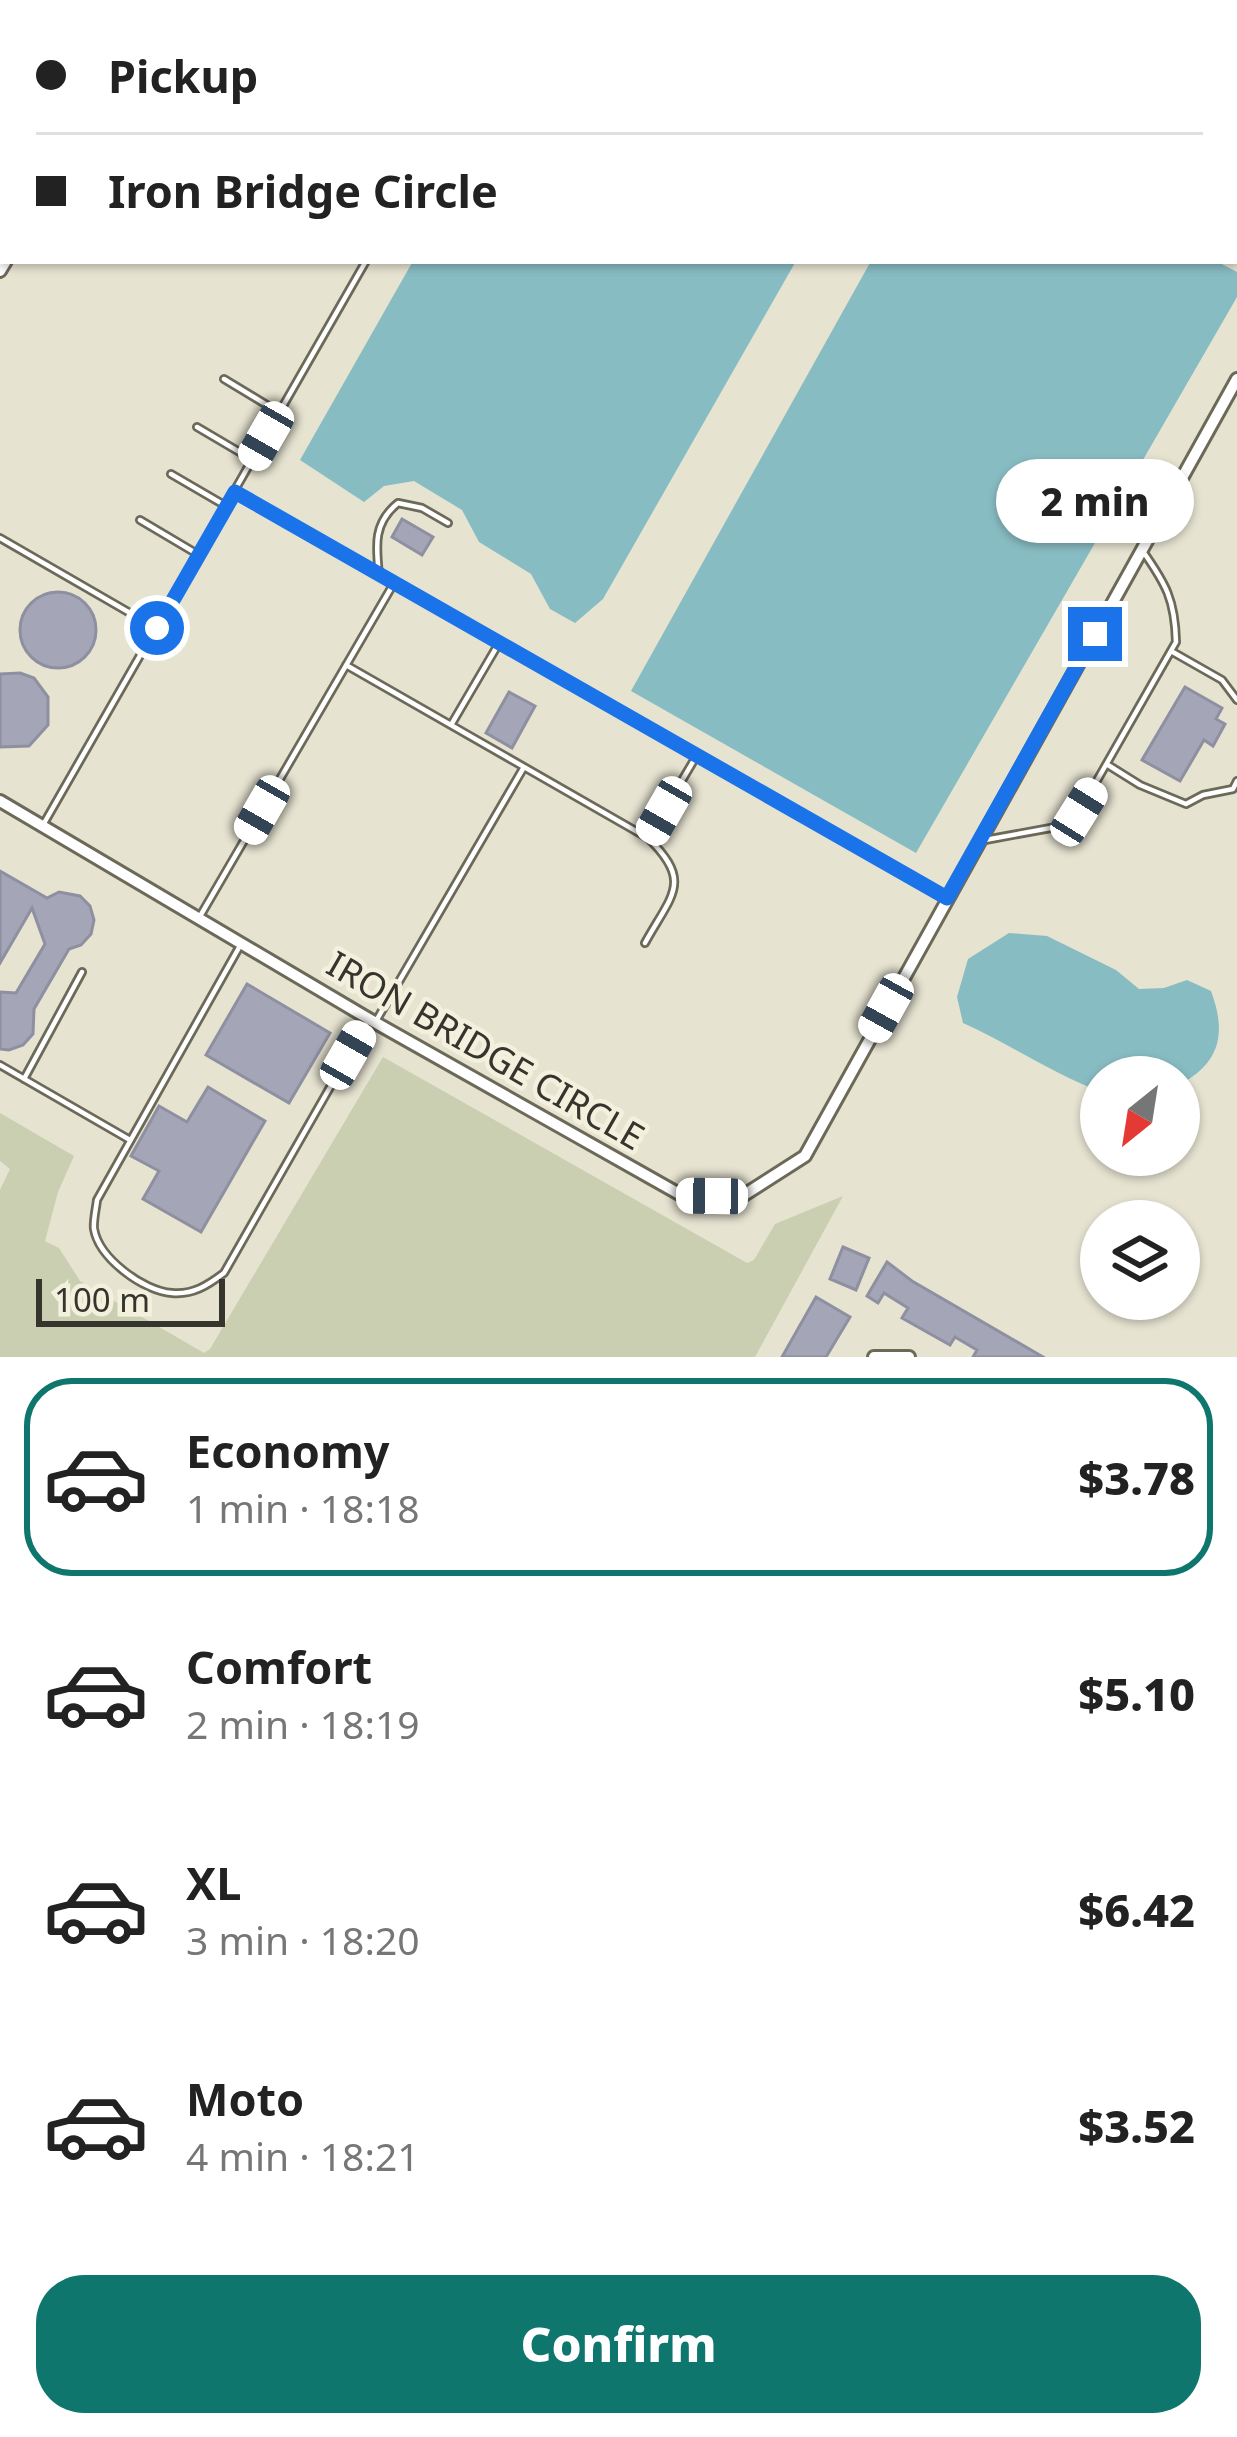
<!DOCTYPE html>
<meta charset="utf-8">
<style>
body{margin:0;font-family:"Noto Sans",sans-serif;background:#f6f6f6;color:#222;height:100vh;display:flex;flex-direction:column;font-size:45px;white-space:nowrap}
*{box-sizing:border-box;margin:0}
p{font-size:39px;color:#767676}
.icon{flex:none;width:66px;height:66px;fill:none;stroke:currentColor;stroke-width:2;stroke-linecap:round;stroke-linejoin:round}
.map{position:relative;height:1357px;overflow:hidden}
.sheet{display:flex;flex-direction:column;background:#fff;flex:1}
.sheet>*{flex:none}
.banner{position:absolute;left:0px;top:0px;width:1239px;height:264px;box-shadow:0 3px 9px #0004;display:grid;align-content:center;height:264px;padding:0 36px;background:#fff}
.needle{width:78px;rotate:210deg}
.fabs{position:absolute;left:1080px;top:1056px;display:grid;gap:24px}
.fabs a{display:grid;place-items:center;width:120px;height:120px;border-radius:50%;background:#fff;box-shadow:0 3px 9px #0004;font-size:60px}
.scale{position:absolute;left:36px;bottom:30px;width:189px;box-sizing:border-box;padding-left:12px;border:6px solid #35342d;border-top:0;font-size:33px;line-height:42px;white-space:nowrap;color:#35342d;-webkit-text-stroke:9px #f3f0de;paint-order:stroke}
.end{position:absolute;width:54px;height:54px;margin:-27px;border:15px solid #1a73e8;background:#fff;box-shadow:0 0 0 6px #fff}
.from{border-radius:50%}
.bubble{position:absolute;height:84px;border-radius:42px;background:#fff;box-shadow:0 3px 9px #0004;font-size:39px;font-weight:800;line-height:84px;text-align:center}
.car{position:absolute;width:36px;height:72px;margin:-36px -18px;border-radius:15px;box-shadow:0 0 9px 3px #0007;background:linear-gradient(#fff 24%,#345 0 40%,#fff 0 76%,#345 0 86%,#fff 0)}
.banner b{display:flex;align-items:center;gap:42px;height:114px;font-size:45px}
.banner b+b{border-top:3px solid #e0e0e0}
.banner i{width:30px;height:30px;background:#222}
ul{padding:21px 0 0;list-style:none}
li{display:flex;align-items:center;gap:36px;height:198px;margin:0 24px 18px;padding:0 12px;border:6px solid transparent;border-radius:48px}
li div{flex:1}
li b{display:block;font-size:45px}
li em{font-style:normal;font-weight:800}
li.active{border-color:#0f766e}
li>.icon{width:108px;height:108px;stroke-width:1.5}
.cta{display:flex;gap:24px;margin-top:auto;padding:24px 36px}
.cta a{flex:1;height:138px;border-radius:48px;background:#0f766e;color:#fff;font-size:48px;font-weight:800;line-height:138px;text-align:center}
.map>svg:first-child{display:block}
.green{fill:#c9cfb0}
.water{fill:#88bcc3}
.building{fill:#a4a6b7;stroke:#8e90a1;stroke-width:3}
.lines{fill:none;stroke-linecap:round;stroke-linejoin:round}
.lane-casing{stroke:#6c6959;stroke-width:10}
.street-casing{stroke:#6c6959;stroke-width:16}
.lane{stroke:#fff;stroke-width:4.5}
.street{stroke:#fff;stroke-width:10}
.route{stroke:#1a73e8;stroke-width:15}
.labels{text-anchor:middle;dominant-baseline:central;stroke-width:9;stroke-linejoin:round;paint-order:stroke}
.street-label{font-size:36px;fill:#35342d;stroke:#f3f0de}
</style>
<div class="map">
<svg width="1237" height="1357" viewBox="0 0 1237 1357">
<rect width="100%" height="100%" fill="#e6e3d1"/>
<!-- green -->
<path class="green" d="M 383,1057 L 747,1263 L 754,1260 L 775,1224 L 843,1196 L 755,1357 L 0,1357 L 0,1190 L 10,1169 L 0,1161 L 0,1113 L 74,1156 L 58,1192 L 45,1241 L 59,1248 L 80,1281 L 204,1353 L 210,1349 Z"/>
<!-- water -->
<path class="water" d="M 413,261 L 796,261 L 603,599 L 575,623 L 550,609 L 531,574 L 479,542 L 462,510 L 414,481 L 384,486 L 364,502 L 300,460 Z
M 871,261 L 1216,261 L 1237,272 L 1237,297 L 916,853 L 631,691 Z
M 1009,933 L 1047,936 L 1116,970 L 1139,989 L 1164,988 L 1187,980 L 1211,991 C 1227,1034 1220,1063 1179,1085 L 1179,1077 L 1101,1077 L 1101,1092 C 1053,1074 1010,1044 963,1023 L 957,997 L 968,959 Z"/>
<!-- building -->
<path class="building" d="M 402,519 L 433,537 L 422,555 L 392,537 Z
M20 630a38 38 0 1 1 76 0a38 38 0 1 1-76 0Z
M 20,673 L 34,678 L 48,697 L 48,725 L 29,746 L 0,747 L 0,674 Z
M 1185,687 L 1222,708 L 1216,719 L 1225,724 L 1213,746 L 1204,740 L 1180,781 L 1142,760 Z
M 509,692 L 535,706 L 512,748 L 486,733 Z
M 0,871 L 47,898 L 59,892 L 80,896 L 90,906 L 94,920 L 91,934 L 81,945 L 69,949 L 34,1009 L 33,1034 L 23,1045 L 9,1050 L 0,1049 L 0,992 L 16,993 L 45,944 L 32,908 L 0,963 Z
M 247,984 L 330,1033 L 289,1103 L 206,1055 Z
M 208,1087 L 265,1121 L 201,1232 L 143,1199 L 159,1171 L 131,1156 L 159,1106 L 187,1122 Z
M 843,1247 L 869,1258 L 856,1290 L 830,1279 Z
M 887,1262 L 912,1281 L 1043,1357 L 973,1357 L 977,1350 L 955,1337 L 950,1345 L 902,1318 L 908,1308 L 884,1293 L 878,1303 L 867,1296 Z
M 816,1297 L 850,1317 L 826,1357 L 782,1357 Z"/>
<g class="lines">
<!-- lane casing -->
<g class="lane-casing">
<path id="lane" d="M 503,0 L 508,3
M 515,3 L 517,0
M 224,379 L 280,413
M 197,427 L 253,460
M 171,474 L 226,506
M 235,492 L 947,898
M 140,520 L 199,555
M 0,538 L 156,628
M 379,575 C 376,546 373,523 398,503 L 422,508 L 448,523
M 1171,651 L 1222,680 L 1237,700
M 346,665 L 648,838 C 693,882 672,894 645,943
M 451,725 L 499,643
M 1108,765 L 1140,785 L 1186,804 L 1203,795 L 1233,789 L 1237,781
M 43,825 L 366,261
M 648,838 L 697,755
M 985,840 L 1056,827 L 1079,812 L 1176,642 C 1175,600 1166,584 1142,550
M 199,918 L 394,583
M 241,944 L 97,1200 C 96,1209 93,1221 94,1229 C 99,1258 143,1291 172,1293 C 193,1295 208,1285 224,1273 L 369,1019
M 376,1021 L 524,767
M 0,1065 L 130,1140
M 24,1079 L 82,972"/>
</g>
<!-- street casing -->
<g class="street-casing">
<path id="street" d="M 844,0 L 849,3
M 152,3 L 154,0
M 0,175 L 3,176
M 1236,227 L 1237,228
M 0,271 L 6,261
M 0,801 L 369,1019 L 681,1195 L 744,1195 L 805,1156 L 1237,379
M 874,1357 L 909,1357"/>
</g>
<!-- lane -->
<use href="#lane" class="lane"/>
<!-- street -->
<use href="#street" class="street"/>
</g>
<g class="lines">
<!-- route -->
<path class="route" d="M 157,628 L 235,492 L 947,898 L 1095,634"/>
</g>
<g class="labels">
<!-- street labels -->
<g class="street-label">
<text transform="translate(486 1050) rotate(30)">IRON BRIDGE CIRCLE</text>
</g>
</g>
</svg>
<div class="fabs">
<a><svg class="needle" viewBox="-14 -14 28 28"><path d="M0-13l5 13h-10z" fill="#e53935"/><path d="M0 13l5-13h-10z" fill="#767676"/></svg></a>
<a><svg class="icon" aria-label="layers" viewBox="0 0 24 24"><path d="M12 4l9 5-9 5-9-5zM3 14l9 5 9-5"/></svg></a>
</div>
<div class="scale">100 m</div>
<i class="end from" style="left:157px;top:628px"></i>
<i class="end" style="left:1095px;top:634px"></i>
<div class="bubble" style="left:996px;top:459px;width:198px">2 min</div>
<i class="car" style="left:266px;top:436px;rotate:210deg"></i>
<i class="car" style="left:262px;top:810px;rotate:210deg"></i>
<i class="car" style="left:664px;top:811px;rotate:210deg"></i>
<i class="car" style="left:1079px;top:812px;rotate:32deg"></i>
<i class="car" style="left:886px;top:1008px;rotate:209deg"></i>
<i class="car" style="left:348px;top:1055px;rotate:30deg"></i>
<i class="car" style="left:712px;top:1196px;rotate:271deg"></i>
<div class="banner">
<b><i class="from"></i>Pickup</b>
<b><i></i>Iron Bridge Circle</b>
</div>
</div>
<section class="sheet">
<ul>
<li class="active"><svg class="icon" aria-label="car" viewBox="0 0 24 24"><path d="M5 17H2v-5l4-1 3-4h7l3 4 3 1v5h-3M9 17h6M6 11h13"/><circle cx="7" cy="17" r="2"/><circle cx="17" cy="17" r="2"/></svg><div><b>Economy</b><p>1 min · 18:18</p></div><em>$3.78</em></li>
<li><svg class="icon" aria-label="car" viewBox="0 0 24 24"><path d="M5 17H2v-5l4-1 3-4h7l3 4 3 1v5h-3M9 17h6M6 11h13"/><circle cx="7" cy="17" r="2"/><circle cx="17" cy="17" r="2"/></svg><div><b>Comfort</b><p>2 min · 18:19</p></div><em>$5.10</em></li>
<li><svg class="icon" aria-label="car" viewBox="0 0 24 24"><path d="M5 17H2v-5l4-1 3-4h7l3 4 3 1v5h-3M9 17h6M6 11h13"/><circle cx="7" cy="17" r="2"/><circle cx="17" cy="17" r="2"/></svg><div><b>XL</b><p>3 min · 18:20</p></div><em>$6.42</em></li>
<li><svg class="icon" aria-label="car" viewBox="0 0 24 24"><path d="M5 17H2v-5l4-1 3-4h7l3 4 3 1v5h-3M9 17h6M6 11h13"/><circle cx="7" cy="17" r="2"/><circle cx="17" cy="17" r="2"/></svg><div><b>Moto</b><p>4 min · 18:21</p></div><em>$3.52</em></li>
</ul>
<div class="cta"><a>Confirm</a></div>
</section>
